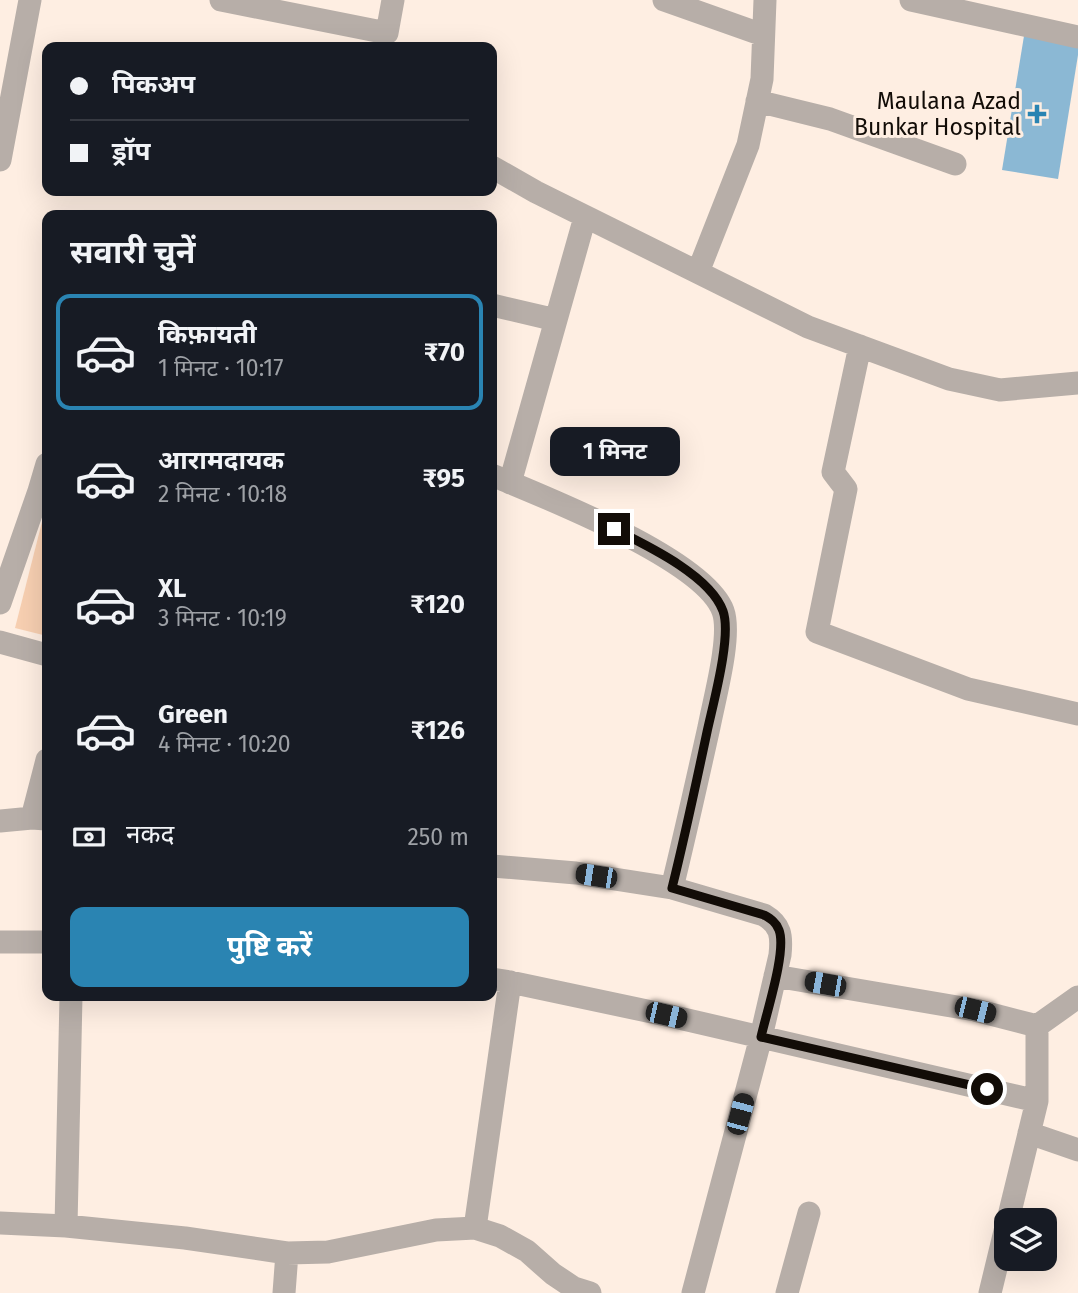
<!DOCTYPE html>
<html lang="hi">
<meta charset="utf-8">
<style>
body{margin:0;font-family:"Fira Sans","Noto Sans Devanagari",sans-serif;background:#20242c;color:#f1f3f6;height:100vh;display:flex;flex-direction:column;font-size:26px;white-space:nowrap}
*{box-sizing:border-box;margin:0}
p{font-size:23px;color:#9ea1a6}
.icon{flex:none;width:38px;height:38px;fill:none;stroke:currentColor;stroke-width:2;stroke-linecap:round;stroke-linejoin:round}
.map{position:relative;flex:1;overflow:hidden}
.drawer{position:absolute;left:42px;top:210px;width:455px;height:791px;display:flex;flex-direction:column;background:#171b24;border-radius:14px;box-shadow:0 7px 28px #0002}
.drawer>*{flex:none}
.banner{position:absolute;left:42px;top:42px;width:455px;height:154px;border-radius:14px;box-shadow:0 7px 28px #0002;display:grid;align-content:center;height:154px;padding:0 28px;background:#171b24}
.controls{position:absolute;left:994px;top:1208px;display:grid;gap:14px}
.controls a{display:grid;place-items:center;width:63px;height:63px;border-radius:14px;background:#171b24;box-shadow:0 7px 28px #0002;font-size:35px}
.end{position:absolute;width:32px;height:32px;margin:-16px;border:9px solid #120c07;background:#fff;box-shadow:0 0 0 4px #fff}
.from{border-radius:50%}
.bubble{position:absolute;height:49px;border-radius:14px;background:#171b24;box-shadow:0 7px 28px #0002;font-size:23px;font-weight:700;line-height:49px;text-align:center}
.car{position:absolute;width:21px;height:42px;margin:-21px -10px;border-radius:9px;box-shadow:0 0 5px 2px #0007;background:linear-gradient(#222 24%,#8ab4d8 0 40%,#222 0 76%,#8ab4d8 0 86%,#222 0)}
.banner b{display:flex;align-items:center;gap:24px;height:66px;font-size:26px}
.banner b+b{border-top:2px solid #363941}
.banner i{width:18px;height:18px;background:#f1f3f6}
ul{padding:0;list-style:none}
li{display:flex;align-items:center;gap:21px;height:116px;margin:0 14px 10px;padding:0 14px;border:4px solid transparent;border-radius:14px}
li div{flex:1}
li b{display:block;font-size:26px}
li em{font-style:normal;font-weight:700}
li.current{border-color:#2a84b2}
li>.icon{width:63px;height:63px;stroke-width:1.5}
h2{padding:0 28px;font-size:32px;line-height:84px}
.pay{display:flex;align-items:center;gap:18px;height:77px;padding:0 28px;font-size:26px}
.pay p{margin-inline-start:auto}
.primary-button{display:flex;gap:14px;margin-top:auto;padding:14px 28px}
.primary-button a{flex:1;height:80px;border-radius:14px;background:#2a84b2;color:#fff;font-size:28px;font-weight:700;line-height:80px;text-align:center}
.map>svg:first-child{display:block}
.green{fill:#f7cfb1}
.building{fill:#8bb8d4}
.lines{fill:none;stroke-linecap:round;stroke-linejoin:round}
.minor{stroke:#b7aea8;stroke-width:23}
.route{stroke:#120c07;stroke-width:9}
.poi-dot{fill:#2a84b2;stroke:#feeee2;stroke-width:2.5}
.labels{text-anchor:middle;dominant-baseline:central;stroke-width:6;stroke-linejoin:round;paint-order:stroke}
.poi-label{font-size:23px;fill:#120c07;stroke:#feeee2;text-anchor:end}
</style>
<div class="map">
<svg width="1078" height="1293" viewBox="0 0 1078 1293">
<rect width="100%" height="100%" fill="#feeee2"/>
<!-- green -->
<path class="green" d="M 44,514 L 47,515 L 47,636 L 15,628 Z"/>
<!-- building -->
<path class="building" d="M 1024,36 L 1078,45 L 1078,55 L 1058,179 L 1002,170 Z"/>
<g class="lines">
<!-- minor -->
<path class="minor" d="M 221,0 L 387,33 L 393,0
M 664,0 L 763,35
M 911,0 L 1078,37
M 757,101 L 830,119 L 955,164
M 0,160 L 30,0
M 492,167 L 536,192 L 808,327 L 949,379 L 1000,390 L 1078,383
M 698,272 L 748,145 L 762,79 L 765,0
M 492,305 L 556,320
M 860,346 L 833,472 L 846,489 L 817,632 L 968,689 L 1078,714
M 47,464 L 39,491 L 47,494
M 492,475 C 544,497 704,559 723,611 C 732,636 714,700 709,727 C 697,781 685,835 672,888 L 576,873 L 492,866
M 510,483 L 585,217
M 0,603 L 39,491
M 0,642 L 47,655
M 32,818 L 47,760
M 0,821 L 32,818 L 46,819
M 672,888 L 764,915 C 781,925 782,936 780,955 L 761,1037 L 693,1293
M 0,942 L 47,942
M 775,976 L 975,1010 L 1037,1026 L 1078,997
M 492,979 L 510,982 L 666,1015 L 1037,1101
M 1029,1133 L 1078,1150
M 1008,1220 L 1037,1101 L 1037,1026
M 0,1223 L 66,1226 L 185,1238 L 287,1253 L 328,1252 L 436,1230 L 475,1228 L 510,982
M 66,1226 L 71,996
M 475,1228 L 500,1236 L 527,1251 L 553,1274 L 574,1288 L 590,1293
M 284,1293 L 287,1253
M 787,1293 L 809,1213
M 990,1293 L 1006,1227"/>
</g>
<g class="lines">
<!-- route -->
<path class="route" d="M 614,529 C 646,545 710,575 723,611 C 732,636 713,704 707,732 C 696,784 685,836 672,888 L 764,915 C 771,919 776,922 779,930 C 787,951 766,1014 761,1037 L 987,1089"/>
</g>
<!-- markers -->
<path class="poi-dot" d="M1033.5 103.5h7v7h7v7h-7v7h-7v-7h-7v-7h7z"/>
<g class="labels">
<!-- poi labels -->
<g class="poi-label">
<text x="1021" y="101">Maulana Azad<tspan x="1021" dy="26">Bunkar Hospital</tspan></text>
</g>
</g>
</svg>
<div class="controls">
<a><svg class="icon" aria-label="layers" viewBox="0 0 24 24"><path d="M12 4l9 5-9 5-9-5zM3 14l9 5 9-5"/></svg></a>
</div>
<i class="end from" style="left:987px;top:1089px"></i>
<i class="end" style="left:614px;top:529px"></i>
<div class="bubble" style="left:550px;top:427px;width:130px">1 मिनट</div>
<i class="car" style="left:596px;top:876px;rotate:279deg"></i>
<i class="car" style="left:825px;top:984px;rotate:280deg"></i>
<i class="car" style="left:975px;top:1010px;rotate:104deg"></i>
<i class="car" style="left:666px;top:1015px;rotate:103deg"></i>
<i class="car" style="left:740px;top:1114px;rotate:15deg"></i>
<div class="banner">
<b><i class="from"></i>पिकअप</b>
<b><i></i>ड्रॉप</b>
</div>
<section class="drawer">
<h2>सवारी चुनें</h2>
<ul>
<li class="current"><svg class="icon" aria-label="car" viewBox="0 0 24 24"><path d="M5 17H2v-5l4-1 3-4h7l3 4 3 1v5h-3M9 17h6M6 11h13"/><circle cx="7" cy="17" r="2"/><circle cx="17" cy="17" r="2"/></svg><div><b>किफ़ायती</b><p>1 मिनट · 10:17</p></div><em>₹70</em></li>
<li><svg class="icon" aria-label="car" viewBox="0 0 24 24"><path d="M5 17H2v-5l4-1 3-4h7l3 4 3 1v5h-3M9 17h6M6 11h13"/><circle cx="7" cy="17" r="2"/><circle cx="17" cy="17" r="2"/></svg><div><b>आरामदायक</b><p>2 मिनट · 10:18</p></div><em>₹95</em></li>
<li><svg class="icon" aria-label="car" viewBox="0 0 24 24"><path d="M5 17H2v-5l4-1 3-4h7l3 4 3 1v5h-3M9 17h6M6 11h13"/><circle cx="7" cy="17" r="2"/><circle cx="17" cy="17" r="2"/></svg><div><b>XL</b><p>3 मिनट · 10:19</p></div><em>₹120</em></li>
<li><svg class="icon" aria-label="car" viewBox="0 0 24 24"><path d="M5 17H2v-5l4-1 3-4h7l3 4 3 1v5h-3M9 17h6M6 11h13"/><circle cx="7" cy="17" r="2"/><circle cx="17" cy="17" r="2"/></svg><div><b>Green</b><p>4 मिनट · 10:20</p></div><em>₹126</em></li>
</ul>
<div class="pay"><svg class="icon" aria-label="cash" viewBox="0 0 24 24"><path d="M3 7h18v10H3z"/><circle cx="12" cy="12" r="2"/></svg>नकद<p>250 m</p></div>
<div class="primary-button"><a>पुष्टि करें</a></div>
</section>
</div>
